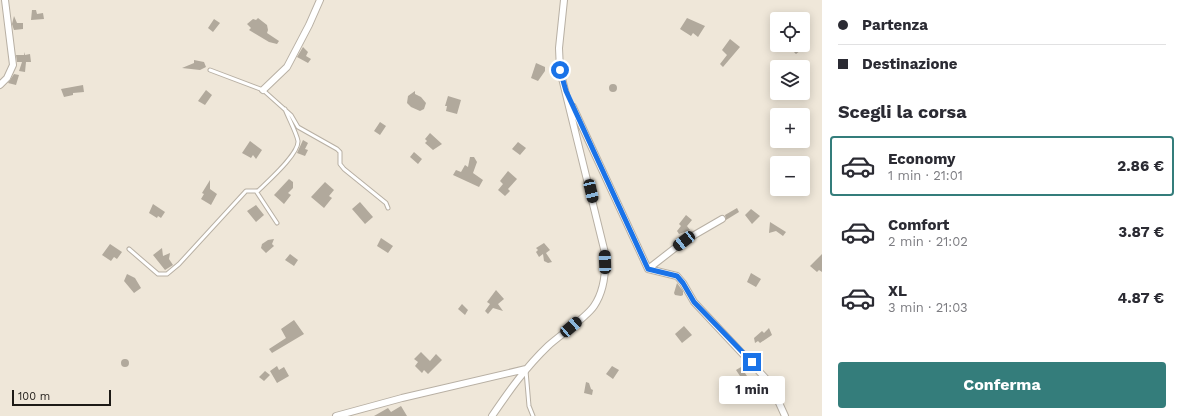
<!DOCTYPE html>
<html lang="it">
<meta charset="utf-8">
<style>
body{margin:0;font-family:"Work Sans",sans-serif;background:#f2f2f3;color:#2b2b33;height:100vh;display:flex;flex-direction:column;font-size:15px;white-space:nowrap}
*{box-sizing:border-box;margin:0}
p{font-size:13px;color:#7c7c81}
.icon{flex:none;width:22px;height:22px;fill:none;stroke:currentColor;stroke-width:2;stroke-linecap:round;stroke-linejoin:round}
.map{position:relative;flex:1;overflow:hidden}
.side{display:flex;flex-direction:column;background:#fff;width:360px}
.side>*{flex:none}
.banner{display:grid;align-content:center;height:88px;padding:0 16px;background:#fff}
.fabs{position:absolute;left:770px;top:12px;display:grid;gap:8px}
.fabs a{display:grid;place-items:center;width:40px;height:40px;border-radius:4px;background:#fff;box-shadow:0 2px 10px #0003;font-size:20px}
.scale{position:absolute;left:12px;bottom:10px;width:99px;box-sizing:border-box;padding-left:4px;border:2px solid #1d1a16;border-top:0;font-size:11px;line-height:14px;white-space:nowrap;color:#1d1a16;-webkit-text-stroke:3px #efe7d9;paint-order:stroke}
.end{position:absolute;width:18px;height:18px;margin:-9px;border:5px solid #1a73e8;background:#fff;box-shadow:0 0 0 2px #fff}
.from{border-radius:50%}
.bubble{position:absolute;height:28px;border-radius:4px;background:#fff;box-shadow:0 2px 10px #0003;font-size:13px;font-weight:700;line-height:28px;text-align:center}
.car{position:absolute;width:12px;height:24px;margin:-12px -6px;border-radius:5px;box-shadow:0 0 3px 1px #0007;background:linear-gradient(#222 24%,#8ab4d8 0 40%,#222 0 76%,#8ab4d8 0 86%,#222 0)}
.banner b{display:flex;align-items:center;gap:14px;height:38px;font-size:15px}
.banner b+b{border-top:1px solid #e1e1e2}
.banner i{width:10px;height:10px;background:#2b2b33}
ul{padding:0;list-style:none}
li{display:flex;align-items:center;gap:12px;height:60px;margin:0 8px 6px;padding:0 8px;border:2px solid transparent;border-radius:4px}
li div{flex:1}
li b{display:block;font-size:15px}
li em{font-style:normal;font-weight:700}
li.selected{border-color:#347d7b}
li>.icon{width:36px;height:36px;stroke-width:1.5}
h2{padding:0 16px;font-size:18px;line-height:48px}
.cta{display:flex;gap:8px;margin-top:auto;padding:8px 16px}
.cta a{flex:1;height:46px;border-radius:4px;background:#347d7b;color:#fff;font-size:16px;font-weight:700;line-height:46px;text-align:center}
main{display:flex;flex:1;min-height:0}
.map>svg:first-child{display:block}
.building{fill:#b1a99c}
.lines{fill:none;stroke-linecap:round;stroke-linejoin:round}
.lane-casing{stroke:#b8b0a4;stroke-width:5}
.street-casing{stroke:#b8b0a4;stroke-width:8}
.lane{stroke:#fff;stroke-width:3}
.street{stroke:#fff;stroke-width:6}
.route{stroke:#1a73e8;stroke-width:5}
</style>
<main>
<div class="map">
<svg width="822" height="416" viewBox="0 0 822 416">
<rect width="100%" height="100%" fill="#efe7d9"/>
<!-- building -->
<path class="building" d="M 32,10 L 36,10 L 37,14 L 43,13 L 44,19 L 31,20 Z
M 14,16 L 17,23 L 23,23 L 23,29 L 14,30 L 12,24 Z
M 258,18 L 267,25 L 268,30 L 267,33 L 279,41 L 277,44 L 269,42 L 249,30 L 251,28 L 247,24 L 253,19 L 256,20 Z
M 687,18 L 705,26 L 698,37 L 693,33 L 691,36 L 680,29 Z
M 214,19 L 220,23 L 213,32 L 208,28 Z
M 730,39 L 740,47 L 723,67 L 720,64 L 727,55 L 722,50 Z
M 787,45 L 796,45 L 801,50 L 796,54 Z
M 303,47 L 308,52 L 306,56 L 311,59 L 308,63 L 297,57 Z
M 25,52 L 25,55 L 30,54 L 31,62 L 26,62 L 25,72 L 19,71 L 22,62 L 17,62 L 16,55 L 24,55 Z
M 194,60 L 204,62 L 206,67 L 200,70 L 182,68 L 194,63 Z
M 536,63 L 545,67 L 545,71 L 538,81 L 531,78 Z
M 14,74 L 19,75 L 16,85 L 8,83 Z
M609 88a4 4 0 1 1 8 0a4 4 0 1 1-8 0Z
M 83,85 L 84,92 L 73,93 L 73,95 L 64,97 L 61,89 Z
M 206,90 L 212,95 L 205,105 L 198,101 Z
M 415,91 L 415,94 L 421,97 L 426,103 L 424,109 L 420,111 L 411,107 L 407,103 L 408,96 Z
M 448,96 L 461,100 L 457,114 L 446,111 L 447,106 L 445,106 Z
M 380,122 L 386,126 L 380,135 L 374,131 Z
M 430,133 L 442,144 L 433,150 L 425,143 L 427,141 L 425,139 Z
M 303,140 L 308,143 L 305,149 L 308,150 L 305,156 L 297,153 Z
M 250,141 L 262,150 L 256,159 L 253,155 L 251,158 L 242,153 Z
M 518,142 L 526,148 L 520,155 L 512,149 Z
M 414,152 L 422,159 L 418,164 L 410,157 Z
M 470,157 L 474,157 L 477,162 L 473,173 L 483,180 L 479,187 L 453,175 L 456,170 L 461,172 L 465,165 L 468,167 Z
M 508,171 L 517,179 L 508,189 L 510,191 L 505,196 L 498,190 L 503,184 L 500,181 Z
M 289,179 L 293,182 L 293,188 L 288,193 L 291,195 L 284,204 L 274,195 Z
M 210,180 L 210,189 L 217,194 L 211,205 L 201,199 L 204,194 L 202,193 Z
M 325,182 L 334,190 L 329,196 L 332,198 L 324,208 L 311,197 Z
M 360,202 L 373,217 L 365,224 L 352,209 Z
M 153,204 L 165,212 L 161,218 L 158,216 L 157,218 L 149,213 Z
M 256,205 L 264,215 L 256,222 L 247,211 Z
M 737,208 L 739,212 L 726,220 L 725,215 Z
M 751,209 L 760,216 L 752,224 L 745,215 Z
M 686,215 L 692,220 L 687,226 L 690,230 L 679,234 L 677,231 L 681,226 L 679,224 Z
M 770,222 L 786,232 L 783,236 L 776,231 L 769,233 Z
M 381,238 L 393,246 L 388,253 L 377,246 Z
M 274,239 L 272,244 L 274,246 L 266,253 L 261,248 L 262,244 L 268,240 Z
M 544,243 L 550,250 L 546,253 L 552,262 L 548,263 L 544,261 L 543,254 L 539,257 L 536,252 L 538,250 L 536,248 Z
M 110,244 L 122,252 L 117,259 L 114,257 L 111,261 L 102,255 Z
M 162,248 L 163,256 L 170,253 L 169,259 L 173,265 L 165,270 L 153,255 Z
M 290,254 L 298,260 L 294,266 L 285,260 Z
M 822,254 L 822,272 L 819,270 L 817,272 L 810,266 Z
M 751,273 L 761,279 L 756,287 L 747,282 Z
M 127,274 L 135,278 L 141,288 L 134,293 L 124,281 Z
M 677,283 L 683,291 L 683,295 L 681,296 L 675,295 L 674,293 Z
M 496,290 L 504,299 L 498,304 L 503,311 L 493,308 L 488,314 L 485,311 L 490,304 L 487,302 Z
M 462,304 L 468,310 L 465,315 L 458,309 Z
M 294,320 L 304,334 L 272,353 L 269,349 L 286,338 L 281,329 Z
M 684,326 L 692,335 L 682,343 L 675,334 Z
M 769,328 L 772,335 L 760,343 L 758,341 L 755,343 L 754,338 L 762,331 L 764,333 Z
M 421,352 L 430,361 L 436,354 L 442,360 L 428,374 L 424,370 L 422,373 L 415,366 L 418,362 L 414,359 Z
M121 363a4 4 0 1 1 8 0a4 4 0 1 1-8 0Z
M 277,366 L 279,370 L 284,367 L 289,376 L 277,383 L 270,371 Z
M 612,366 L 619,370 L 613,379 L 606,374 Z
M 741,367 L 749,379 L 744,382 L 736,370 Z
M 265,371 L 270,375 L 264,381 L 259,377 Z
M 586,382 L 589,383 L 591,389 L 593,390 L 592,395 L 584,393 Z
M 401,406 L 407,416 L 374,416 L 388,408 L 391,412 Z"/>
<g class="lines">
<!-- lane casing -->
<g class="lane-casing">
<path id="lane" d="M 210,70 L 263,90 L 291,115 L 298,127 L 337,149 L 340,152 L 340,164 L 344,169 L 386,203 L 388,208
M 256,191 L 277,223
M 129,249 L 158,274 L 167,274 L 179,264 L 246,191 L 258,191 C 268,181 299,154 298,141 C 297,134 288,117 285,109
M 526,371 L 529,406 L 533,416"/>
</g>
<!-- street casing -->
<g class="street-casing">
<path id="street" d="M 0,85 L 7,78 L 13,65 L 5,0
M 263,90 L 287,67 L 309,25 L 320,0
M 573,107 L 648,269 L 677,276 L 683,283 L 694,302 L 770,383 L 785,416
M 648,269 L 684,241 L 722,219
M 336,416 L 402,398 L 526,369
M 492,416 C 509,391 526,367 548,346 C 560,335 586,318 594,306 C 605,290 606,271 605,253 L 560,70 L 559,48 L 564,0"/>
</g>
<!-- lane -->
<use href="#lane" class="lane"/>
<!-- street -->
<use href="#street" class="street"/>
</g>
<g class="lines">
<!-- route -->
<path class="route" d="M 560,70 L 566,91 L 648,269 L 677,276 L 683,283 L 694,302 L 752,362"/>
</g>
</svg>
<div class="fabs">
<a><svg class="icon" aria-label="locate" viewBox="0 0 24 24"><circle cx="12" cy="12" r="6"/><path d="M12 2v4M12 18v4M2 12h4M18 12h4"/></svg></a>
<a><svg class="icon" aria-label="layers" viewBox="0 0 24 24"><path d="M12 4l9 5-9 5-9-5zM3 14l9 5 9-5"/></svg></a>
<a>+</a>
<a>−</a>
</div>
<div class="scale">100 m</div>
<i class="end from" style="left:560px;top:70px"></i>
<i class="end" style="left:752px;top:362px"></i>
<div class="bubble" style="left:719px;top:376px;width:66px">1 min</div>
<i class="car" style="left:591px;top:191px;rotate:167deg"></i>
<i class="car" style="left:684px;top:241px;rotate:232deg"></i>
<i class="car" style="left:605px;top:262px;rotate:358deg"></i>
<i class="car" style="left:571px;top:327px;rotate:49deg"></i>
</div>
<section class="side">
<div class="banner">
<b><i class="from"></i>Partenza</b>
<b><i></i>Destinazione</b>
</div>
<h2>Scegli la corsa</h2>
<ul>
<li class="selected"><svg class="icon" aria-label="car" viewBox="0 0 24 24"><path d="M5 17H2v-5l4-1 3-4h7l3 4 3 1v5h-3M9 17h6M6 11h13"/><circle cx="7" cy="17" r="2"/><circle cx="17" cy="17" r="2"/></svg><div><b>Economy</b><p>1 min · 21:01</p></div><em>2.86 €</em></li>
<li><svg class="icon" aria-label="car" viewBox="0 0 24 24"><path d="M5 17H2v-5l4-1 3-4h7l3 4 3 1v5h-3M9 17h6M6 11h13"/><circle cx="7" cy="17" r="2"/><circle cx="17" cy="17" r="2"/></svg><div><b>Comfort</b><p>2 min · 21:02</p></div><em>3.87 €</em></li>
<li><svg class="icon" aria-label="car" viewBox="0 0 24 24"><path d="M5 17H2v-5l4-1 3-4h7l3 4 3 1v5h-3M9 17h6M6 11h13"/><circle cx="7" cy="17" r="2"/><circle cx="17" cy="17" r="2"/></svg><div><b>XL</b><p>3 min · 21:03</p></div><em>4.87 €</em></li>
</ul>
<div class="cta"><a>Conferma</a></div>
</section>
</main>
